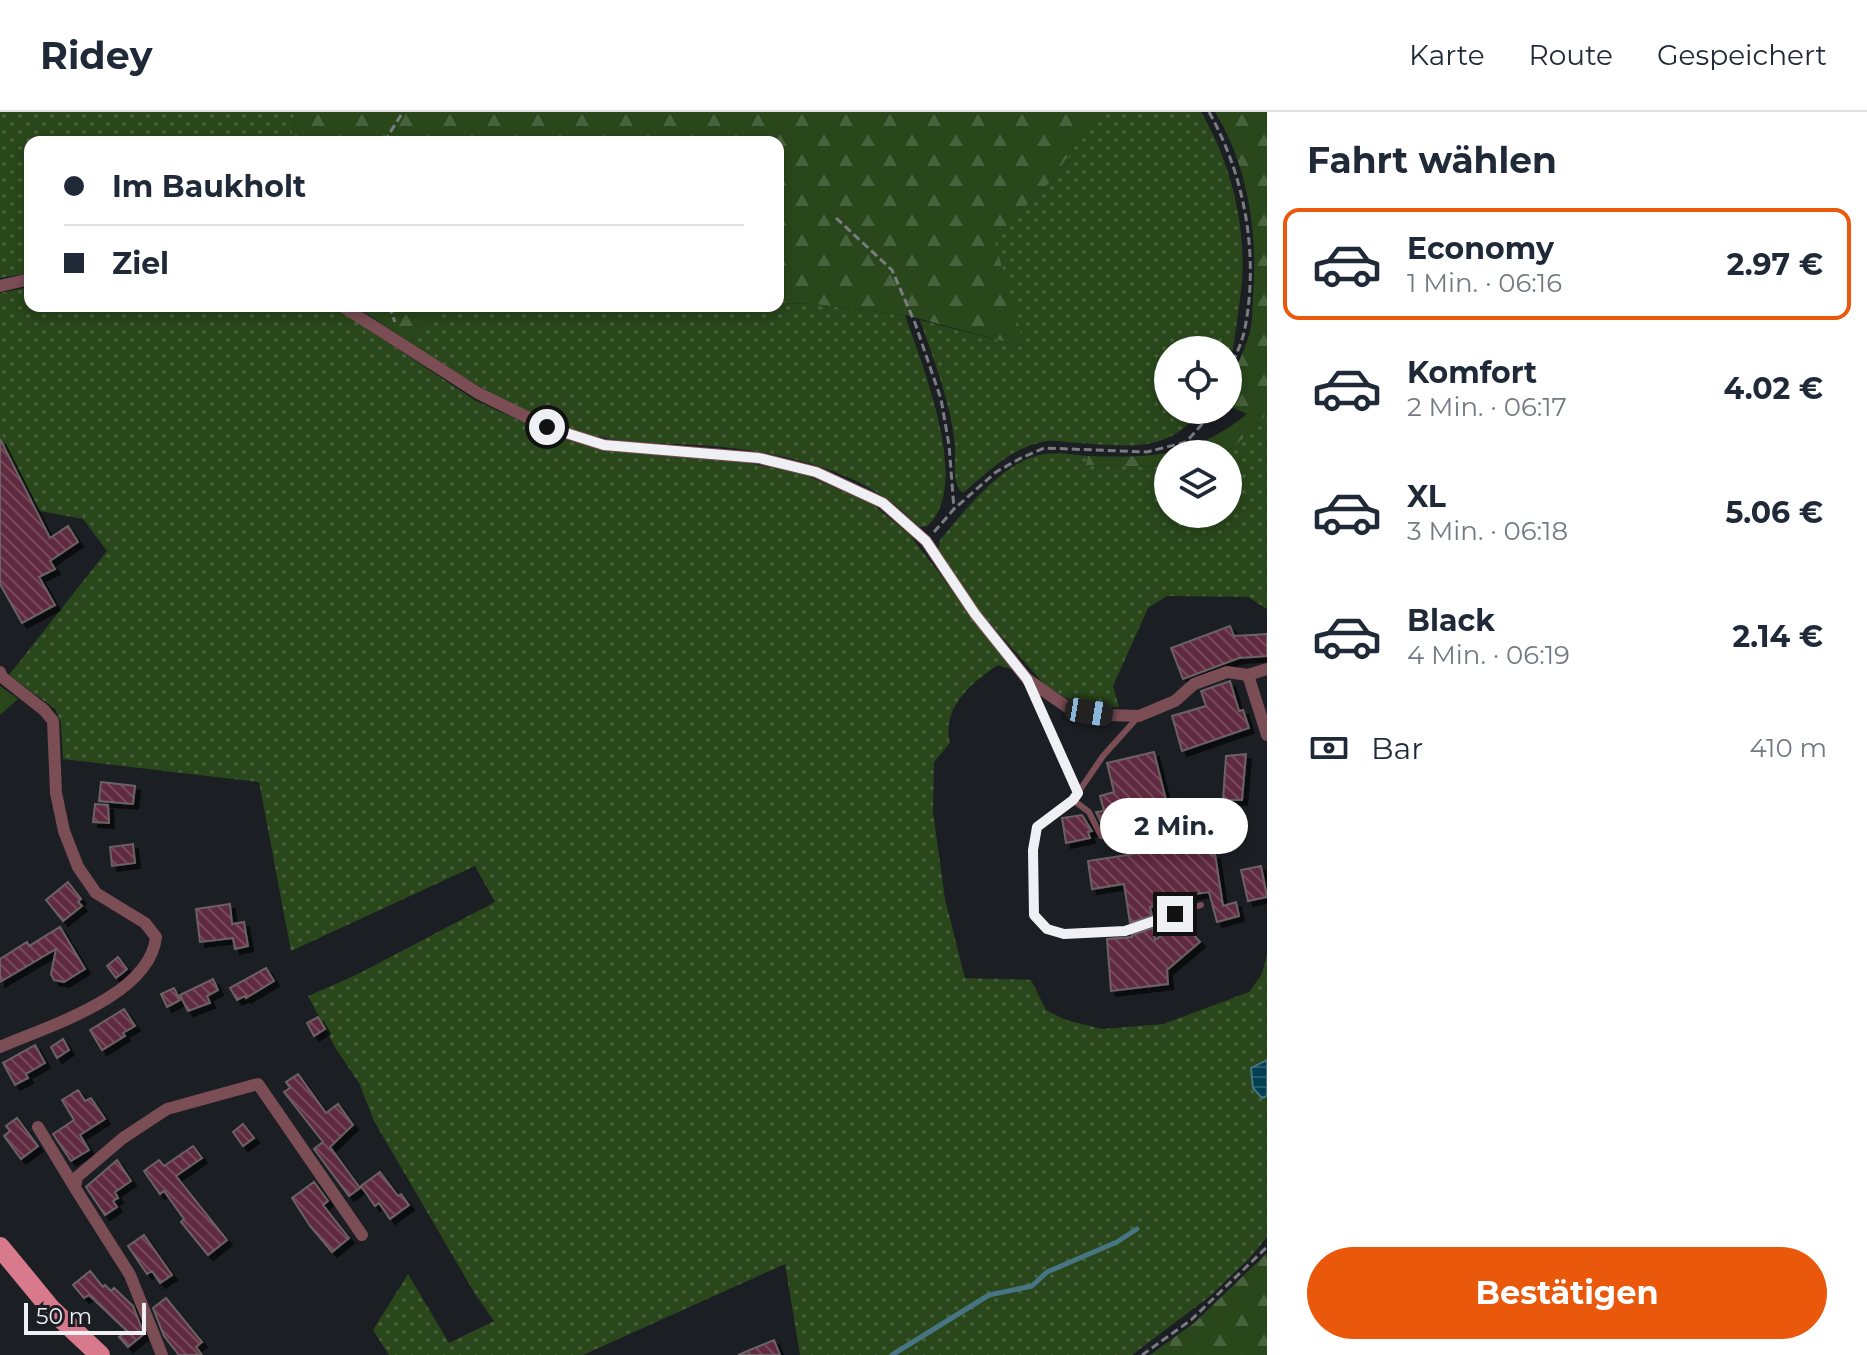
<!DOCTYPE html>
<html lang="de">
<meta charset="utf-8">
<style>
body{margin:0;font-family:Montserrat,sans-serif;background:#f2f2f3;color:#1f2937;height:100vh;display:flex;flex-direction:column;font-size:30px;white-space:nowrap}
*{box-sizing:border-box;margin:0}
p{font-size:26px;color:#747a83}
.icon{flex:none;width:44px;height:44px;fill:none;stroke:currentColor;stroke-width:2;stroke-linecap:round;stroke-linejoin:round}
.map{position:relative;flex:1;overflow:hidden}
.details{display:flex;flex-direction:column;background:#fff;width:600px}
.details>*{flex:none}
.guide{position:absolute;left:24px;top:24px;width:760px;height:176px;border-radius:16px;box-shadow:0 4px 12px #0003;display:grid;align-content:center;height:176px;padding:0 40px;background:#fff}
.tools{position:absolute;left:1154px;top:224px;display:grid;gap:16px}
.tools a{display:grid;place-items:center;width:88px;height:88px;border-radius:50%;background:#fff;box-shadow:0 4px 12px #0003;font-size:40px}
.scale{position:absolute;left:24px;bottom:20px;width:122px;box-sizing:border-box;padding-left:8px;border:4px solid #eef0f4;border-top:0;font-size:22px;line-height:28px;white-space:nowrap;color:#eef0f4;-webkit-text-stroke:6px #1b1e23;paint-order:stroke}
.end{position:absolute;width:36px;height:36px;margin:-18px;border:10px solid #eef0f4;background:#111;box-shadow:0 0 0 4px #111}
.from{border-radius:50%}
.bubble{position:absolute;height:56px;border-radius:28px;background:#fff;box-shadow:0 4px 12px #0003;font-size:26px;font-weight:700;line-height:56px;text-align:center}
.car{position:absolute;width:24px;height:48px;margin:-24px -12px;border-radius:10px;box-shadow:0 0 6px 2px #0007;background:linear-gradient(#222 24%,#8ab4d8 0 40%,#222 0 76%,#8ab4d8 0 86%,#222 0)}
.guide b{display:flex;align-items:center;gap:28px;height:76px;font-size:30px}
.guide b+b{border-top:2px solid #e0e1e3}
.guide i{width:20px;height:20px;background:#1f2937}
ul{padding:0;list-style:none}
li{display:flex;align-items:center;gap:24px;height:112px;margin:0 16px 12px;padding:0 24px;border:4px solid transparent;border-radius:16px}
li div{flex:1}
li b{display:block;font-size:30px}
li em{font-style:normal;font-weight:700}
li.active{border-color:#ea580c}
li>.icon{width:72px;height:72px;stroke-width:1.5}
h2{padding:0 40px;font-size:36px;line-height:96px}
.pay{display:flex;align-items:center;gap:20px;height:88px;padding:0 40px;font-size:30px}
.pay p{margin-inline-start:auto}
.primary-button{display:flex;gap:16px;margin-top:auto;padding:16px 40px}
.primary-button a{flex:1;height:92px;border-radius:48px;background:#ea580c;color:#fff;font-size:32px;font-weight:700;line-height:92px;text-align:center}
header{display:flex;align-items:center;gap:48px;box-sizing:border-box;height:112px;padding:0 40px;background:#fff;border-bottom:2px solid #e0e1e3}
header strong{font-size:38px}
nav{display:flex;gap:44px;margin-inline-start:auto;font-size:28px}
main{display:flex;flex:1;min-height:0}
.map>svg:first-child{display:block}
.grass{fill:url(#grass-dots)}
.forest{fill:url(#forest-firs)}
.water{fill:url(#water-rules);stroke:#487583;stroke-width:2}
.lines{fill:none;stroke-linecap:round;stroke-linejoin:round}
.stream{stroke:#487583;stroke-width:5}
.building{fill:url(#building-back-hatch);stroke:#6b6265;stroke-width:2;filter:url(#shadow)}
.path{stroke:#7a7c81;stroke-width:3;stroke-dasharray:8 4;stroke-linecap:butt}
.lane{stroke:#7b4d55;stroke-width:6}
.street{stroke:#7b4d55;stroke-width:12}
.primary{stroke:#d9798c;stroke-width:20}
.route{stroke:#eef0f4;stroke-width:10}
</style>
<header>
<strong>Ridey</strong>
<nav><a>Karte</a><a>Route</a><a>Gespeichert</a></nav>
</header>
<main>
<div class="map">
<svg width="1267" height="1243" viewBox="0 0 1267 1243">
<defs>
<pattern id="grass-dots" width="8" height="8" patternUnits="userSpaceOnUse" patternTransform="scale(2)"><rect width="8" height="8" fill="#29471b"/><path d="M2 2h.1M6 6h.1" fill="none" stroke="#48623d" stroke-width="1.8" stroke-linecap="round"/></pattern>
<pattern id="forest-firs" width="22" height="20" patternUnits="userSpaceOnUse" patternTransform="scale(2)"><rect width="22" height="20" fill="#29471b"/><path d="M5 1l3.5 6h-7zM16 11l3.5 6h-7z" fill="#48623d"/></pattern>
<pattern id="water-rules" width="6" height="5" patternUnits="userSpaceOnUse" patternTransform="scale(2)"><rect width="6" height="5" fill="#014053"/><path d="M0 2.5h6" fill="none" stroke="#265c6c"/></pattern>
<pattern id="building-back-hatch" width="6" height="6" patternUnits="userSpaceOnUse" patternTransform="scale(2)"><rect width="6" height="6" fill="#602b3f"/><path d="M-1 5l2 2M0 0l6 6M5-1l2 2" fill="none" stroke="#774a5b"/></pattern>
<filter id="shadow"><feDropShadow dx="5" dy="5" stdDeviation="0" flood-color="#0009"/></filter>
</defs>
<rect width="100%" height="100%" fill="#1b1e23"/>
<!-- grass -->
<path class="grass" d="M 0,0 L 295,0 L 291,30 L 30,30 L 30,161 L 0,166 Z
M 1100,0 L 1201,0 C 1230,49 1246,111 1242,169 C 1240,191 1236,215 1233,237 L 1228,247 L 1228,238 L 1168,238 L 1168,298 L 1202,298 C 1166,342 1130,334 1078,331 C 1068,331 1056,328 1047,329 C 1013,334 988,360 963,381 C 951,372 956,348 955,334 C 951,291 934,249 920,208 L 1025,235 L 993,127 L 1049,71 Z
M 30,175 L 30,194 L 333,194 L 476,289 L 557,325 L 602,338 L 742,350 L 801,361 L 872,392 L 909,422 L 1014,558 L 998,553 C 972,570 941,596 950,631 L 934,650 L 933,700 L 945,787 L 965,866 L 1031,868 L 1046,898 L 1066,908 L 1102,917 L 1163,912 L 1249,880 L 1262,862 L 1267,842 L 1267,1125 L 1250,1146 L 1209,1185 L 1132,1243 L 800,1243 L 785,1152 L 583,1243 L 389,1243 L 373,1218 L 408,1162 L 449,1231 L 494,1209 L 475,1182 L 374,1009 L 359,971 L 336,937 L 308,884 L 356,863 L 495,790 L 475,754 L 291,839 L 259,670 L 63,647 L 61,611 L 55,597 L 9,563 L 107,439 L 83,407 L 39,399 L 5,333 L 0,335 L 0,181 Z
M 778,191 L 814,192 L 905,203 C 921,250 973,375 927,414 L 920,415 C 909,406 899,395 887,387 C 842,356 786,343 732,336 C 692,331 651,333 611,327 C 536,315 472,270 409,230 L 446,194 L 778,194 Z
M 1267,302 L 1267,497 L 1248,485 L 1167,484 L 1148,496 L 1113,574 L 1119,595 L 1095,595 L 1066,586 L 1044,572 L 980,500 L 938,437 L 940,428 C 965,398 1004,348 1044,342 C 1058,340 1074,343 1088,344 L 1087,353 L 1168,355 L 1168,402 L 1228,402 L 1228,342 L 1223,342 L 1235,334 Z"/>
<!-- forest -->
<path class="forest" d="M 295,0 L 1100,0 L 1049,71 L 994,127 L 1025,235 L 905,203 L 814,192 L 778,191 L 778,30 L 291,30 Z
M 1215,0 L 1267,0 L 1267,302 L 1235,334 L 1223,342 L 1168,342 L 1168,355 L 1086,353 L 1088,344 C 1154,346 1193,345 1247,302 L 1229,294 C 1225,271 1243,245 1249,223 C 1253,211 1252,198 1253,186 C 1258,122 1249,56 1215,0 Z
M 355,194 L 446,194 L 409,230 Z
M 0,574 L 18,587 L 0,603 Z
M 1267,1141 L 1267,1243 L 1150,1243 L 1194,1211 Z"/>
<!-- water -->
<path class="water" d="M 1267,948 L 1267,984 L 1262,986 L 1253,976 L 1251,956 Z"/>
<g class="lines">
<!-- stream -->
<path class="stream" d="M 892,1243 L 989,1183 L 1032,1174 L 1047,1160 L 1117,1130 L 1137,1117"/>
</g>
<!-- building -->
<path class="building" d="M 0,327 L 50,426 L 68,414 L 78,430 L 50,449 L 55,457 L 39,465 L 55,493 L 22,511 L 0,472 Z
M 1230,514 L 1234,524 L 1267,522 L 1267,544 L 1239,546 L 1183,567 L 1171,536 Z
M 1230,569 L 1239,599 L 1243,598 L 1249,616 L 1182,639 L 1172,604 L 1206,594 L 1201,579 Z
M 1154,640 L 1169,700 L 1104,716 L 1096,700 L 1104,699 L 1100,684 L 1114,680 L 1107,651 Z
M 1246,642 L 1242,688 L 1223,688 L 1226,644 Z
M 101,670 L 135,674 L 133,692 L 99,689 Z
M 95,692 L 108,693 L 109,711 L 93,710 Z
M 1082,703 L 1092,719 L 1088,720 L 1090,726 L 1066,731 L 1062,706 Z
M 1198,720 L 1201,736 L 1209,734 L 1211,743 L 1215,742 L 1223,794 L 1236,790 L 1239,804 L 1217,810 L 1209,780 L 1161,787 L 1166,792 L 1150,795 L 1152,804 L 1130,811 L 1124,772 L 1092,777 L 1088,749 L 1147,740 L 1145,728 Z
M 133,732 L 135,751 L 112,754 L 110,735 Z
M 1261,754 L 1267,785 L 1248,789 L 1241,758 Z
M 68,770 L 81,787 L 78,790 L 82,794 L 63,809 L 46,788 Z
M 230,792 L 232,812 L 244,810 L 248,834 L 235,837 L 233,826 L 200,830 L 196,797 Z
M 1181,809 L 1200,830 L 1167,858 L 1168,872 L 1111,879 L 1107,827 L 1132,825 L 1132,823 L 1153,816 L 1155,828 Z
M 60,815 L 85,857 L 64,870 L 54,868 L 51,862 L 56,837 L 0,870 L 0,847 L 27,830 L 29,834 Z
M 118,845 L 127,857 L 116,866 L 107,854 Z
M 266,856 L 274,869 L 246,886 L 245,884 L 237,888 L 230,876 Z
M 213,867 L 218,878 L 207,884 L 210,891 L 188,899 L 180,883 Z
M 174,876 L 180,888 L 167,895 L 161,882 Z
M 124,897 L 135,914 L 123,921 L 125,924 L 102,938 L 90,918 Z
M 318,905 L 325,917 L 314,924 L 307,911 Z
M 63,927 L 69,938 L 57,946 L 51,935 Z
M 35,933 L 45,951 L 26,962 L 28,966 L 15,973 L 3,951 Z
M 298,962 L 326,1001 L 338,992 L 353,1013 L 330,1035 L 360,1076 L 349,1084 L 314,1037 L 323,1030 L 284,980 L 290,976 L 286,970 Z
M 78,978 L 85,989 L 91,986 L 105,1007 L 80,1023 L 89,1038 L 71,1049 L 53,1022 L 74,1008 L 62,988 Z
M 17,1006 L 38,1034 L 21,1047 L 4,1024 L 10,1019 L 6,1014 Z
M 243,1012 L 254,1026 L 243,1034 L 233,1020 Z
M 193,1034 L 202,1046 L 176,1064 L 227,1128 L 208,1143 L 181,1110 L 184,1107 L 164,1079 L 160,1082 L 144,1059 L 159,1048 L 164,1054 Z
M 117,1048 L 131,1069 L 115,1080 L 118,1086 L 113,1089 L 117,1095 L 105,1103 L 86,1075 Z
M 380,1060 L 398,1084 L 401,1082 L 409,1093 L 390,1107 L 379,1091 L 375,1094 L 361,1074 Z
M 314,1070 L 328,1089 L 323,1093 L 349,1126 L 332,1140 L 310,1114 L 292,1086 Z
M 144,1123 L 172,1163 L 160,1171 L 152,1159 L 147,1162 L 128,1134 Z
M 90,1159 L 103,1175 L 105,1173 L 111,1179 L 114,1176 L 133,1194 L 144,1222 L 128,1235 L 119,1225 L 127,1219 L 89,1183 L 84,1186 L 73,1173 Z
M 166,1186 L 202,1230 L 196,1235 L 202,1243 L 179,1243 L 164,1224 L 153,1196 Z
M 774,1228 L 780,1243 L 738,1243 Z"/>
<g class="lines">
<!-- path -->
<path class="path" d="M 1209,0 C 1245,64 1259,143 1245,216 C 1242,232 1233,248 1228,263
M 384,30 L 403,0
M 836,106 L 892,158 L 915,211 L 941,287 L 949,333 L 954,397
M 389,194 L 395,210
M 934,420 L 954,397 L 996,360 L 1021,346 L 1044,336 L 1147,340 L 1186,330 L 1215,298
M 1142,1243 L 1191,1208 L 1267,1135"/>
<!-- lane -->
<path class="lane" d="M 1029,571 L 1078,681
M 1139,604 L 1103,644 L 1073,688 L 1089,700 L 1101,724 L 1117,729 L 1187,710
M 1073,688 L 1037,715 L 1033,738 L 1034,803 L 1047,817 L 1064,822 L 1125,819 L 1201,793"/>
<!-- street -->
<path class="street" d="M 0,174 L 30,167
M 342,194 L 478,281 L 547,315 L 604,333 L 759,346 L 816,360 L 883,391 L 926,429 L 975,502 L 1027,567 L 1070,597 L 1108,603 L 1139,604 L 1175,589 L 1194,572 L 1227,560 L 1248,563 L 1267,557
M 0,560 L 2,565 L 44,598 L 53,609 L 56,681 L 64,719 L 78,755 L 96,781 L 145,811 L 156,825 C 150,884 48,914 0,935
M 1248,563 L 1267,623
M 38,1015 L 75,1076
M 162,1243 L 130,1163 L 75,1076 L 77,1065 L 123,1026 L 167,997 L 258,972 L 362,1123"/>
<!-- primary -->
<path class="primary" d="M 0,1135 L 51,1197 L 100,1243"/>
</g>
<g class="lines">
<!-- route -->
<path class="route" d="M 547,315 L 604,333 L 759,346 L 816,360 L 883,391 L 926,429 L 975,502 L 1027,567 L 1078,681 L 1073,688 L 1037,715 L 1033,738 L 1034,803 L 1047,817 L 1064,822 L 1125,819 L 1175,802"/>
</g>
</svg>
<div class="tools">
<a><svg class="icon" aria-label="locate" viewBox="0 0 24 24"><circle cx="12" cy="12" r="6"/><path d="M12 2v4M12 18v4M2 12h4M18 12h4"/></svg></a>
<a><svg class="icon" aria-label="layers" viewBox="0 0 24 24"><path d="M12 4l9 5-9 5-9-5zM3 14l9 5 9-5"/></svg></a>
</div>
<div class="scale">50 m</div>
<i class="end from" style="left:547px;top:315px"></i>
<i class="end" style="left:1175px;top:802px"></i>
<div class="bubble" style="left:1100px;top:686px;width:148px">2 Min.</div>
<i class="car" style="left:1089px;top:600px;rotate:99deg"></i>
<div class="guide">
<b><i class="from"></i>Im Baukholt</b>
<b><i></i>Ziel</b>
</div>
</div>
<section class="details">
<h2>Fahrt wählen</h2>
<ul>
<li class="active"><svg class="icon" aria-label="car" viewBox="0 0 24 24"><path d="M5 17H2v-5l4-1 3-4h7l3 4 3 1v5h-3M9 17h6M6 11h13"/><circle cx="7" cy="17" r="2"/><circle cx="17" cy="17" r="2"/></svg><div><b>Economy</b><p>1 Min. · 06:16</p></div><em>2.97 €</em></li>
<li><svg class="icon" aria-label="car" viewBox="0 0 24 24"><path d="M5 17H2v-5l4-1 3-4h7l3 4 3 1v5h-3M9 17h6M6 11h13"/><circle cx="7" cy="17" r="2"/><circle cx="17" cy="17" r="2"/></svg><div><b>Komfort</b><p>2 Min. · 06:17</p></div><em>4.02 €</em></li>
<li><svg class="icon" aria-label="car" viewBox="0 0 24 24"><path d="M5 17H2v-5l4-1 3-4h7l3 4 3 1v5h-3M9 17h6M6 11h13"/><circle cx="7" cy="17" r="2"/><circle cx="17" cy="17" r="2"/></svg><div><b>XL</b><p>3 Min. · 06:18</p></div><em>5.06 €</em></li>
<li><svg class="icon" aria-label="car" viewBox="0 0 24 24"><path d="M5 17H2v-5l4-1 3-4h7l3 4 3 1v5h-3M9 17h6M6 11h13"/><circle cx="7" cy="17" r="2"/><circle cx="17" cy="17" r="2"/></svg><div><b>Black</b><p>4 Min. · 06:19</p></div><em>2.14 €</em></li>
</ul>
<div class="pay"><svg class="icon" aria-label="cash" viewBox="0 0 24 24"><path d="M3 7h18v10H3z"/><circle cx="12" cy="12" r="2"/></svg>Bar<p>410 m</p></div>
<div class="primary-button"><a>Bestätigen</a></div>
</section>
</main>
